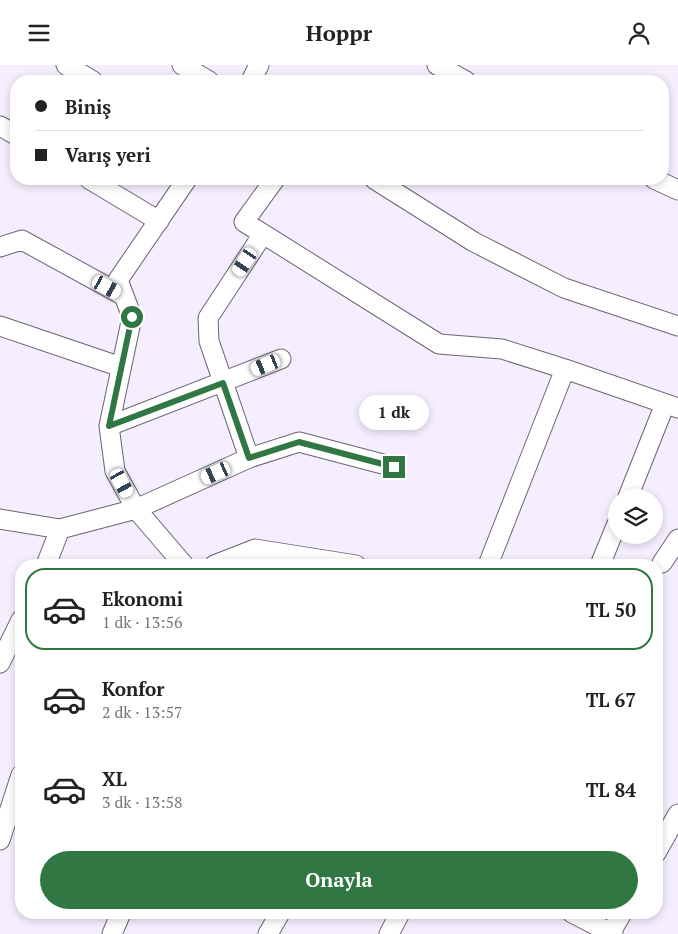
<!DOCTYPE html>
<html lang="tr">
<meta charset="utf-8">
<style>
body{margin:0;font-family:"PT Serif",serif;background:#f2f2f2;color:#222;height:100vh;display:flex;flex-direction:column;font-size:19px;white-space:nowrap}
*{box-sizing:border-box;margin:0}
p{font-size:16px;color:#767676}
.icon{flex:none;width:28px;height:28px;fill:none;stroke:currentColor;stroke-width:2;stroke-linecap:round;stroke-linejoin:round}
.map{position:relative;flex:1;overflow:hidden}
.sheet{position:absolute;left:15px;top:494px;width:648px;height:360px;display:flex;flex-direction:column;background:#fff;border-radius:20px;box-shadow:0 2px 8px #0003}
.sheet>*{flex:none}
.top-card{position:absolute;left:10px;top:10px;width:659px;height:110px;border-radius:20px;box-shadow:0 2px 8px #0003;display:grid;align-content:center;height:110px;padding:0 25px;background:#fff}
.tools{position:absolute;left:608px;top:424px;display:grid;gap:10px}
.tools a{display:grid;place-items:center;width:55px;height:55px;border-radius:50%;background:#fff;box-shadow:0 2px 8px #0003;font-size:25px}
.end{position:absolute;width:22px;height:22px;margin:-11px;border:6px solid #307743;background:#fff;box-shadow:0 0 0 2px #fff}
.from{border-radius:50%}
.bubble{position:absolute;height:35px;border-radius:18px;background:#fff;box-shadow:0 2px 8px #0003;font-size:16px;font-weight:700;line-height:35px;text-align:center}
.car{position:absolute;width:15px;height:30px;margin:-15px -8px;border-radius:6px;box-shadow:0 0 4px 1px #0007;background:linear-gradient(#fff 24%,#345 0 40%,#fff 0 76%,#345 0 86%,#fff 0)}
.top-card b{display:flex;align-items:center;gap:18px;height:48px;font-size:19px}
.top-card b+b{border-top:1px solid #e0e0e0}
.top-card i{width:12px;height:12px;background:#222}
ul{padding:9px 0 0;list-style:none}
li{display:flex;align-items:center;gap:15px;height:82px;margin:0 10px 8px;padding:0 15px;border:2px solid transparent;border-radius:20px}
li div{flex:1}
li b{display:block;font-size:19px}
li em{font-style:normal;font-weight:700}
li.selected{border-color:#307743}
li>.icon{width:45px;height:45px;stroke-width:1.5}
.button{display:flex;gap:10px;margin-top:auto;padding:10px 25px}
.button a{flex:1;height:58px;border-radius:30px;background:#307743;color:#fff;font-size:20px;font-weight:700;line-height:58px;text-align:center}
header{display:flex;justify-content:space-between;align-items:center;height:65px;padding:0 25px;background:#fff;font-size:22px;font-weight:700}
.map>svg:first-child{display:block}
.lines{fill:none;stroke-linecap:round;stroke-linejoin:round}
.street-casing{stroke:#6c6475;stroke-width:21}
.street{stroke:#fff;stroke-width:19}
.route{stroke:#307743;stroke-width:6}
</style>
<header><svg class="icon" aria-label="menu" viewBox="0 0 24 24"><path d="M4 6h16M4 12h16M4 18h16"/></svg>Hoppr<svg class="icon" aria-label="person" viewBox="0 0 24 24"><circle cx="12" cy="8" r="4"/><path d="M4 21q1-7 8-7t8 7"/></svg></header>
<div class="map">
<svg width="678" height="869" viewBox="0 0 678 869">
<rect width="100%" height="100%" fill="#f5eefe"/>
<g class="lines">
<!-- street casing -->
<g class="street-casing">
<path id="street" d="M 66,0 L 93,16
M 182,0 L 209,16
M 437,0 L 466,16
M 251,16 L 259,0
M 0,61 L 16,70
M 89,114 L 159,156
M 275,114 L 244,157 L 439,279 L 502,284 L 565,304 L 678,343
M 374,114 L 474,177 L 564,223 L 678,261
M 654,114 L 678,125
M 0,182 L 22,175 L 124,231
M 0,261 L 121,302
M 109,361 L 281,294
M 249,393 L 209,276 L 208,253 L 263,169
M 628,432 L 665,339
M 0,454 L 60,464 L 136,444 L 249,393 L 299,377 L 394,402
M 662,498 L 678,474
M 46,500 L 60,464
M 184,500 L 136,444 L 115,406 L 109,361 L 132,252 L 118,215 L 187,114
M 214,500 L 255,484 L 356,500
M 488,500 L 565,304
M 600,500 L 616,461
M 0,598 L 21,555
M 0,775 L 21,710
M 656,788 L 678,749
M 572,848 L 613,869
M 112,869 L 121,848
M 268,869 L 280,848
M 389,869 L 400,848
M 610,869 L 622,848"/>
</g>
<!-- street -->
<use href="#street" class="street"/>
</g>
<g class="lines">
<!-- route -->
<path class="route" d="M 132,252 L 109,361 L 223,318 L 249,393 L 299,377 L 394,402"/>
</g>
</svg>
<div class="tools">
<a><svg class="icon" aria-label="layers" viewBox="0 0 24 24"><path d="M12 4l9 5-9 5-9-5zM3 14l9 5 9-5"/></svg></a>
</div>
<i class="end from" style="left:132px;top:252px"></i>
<i class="end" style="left:394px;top:402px"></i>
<div class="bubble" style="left:359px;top:330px;width:70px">1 dk</div>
<i class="car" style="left:245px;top:197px;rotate:213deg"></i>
<i class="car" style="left:107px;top:222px;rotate:119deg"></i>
<i class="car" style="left:266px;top:300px;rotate:248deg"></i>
<i class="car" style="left:216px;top:408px;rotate:246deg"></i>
<i class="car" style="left:122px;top:418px;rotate:151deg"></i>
<div class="top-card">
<b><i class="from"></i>Biniş</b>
<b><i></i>Varış yeri</b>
</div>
<section class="sheet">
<ul>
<li class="selected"><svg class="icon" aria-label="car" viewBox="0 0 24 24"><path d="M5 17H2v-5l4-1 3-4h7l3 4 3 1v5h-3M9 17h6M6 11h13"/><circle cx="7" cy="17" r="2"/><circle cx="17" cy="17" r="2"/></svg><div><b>Ekonomi</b><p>1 dk · 13:56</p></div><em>TL 50</em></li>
<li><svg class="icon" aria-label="car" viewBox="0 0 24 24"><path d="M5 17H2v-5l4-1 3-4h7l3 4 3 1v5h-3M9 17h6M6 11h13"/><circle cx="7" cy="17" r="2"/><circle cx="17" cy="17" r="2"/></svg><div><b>Konfor</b><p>2 dk · 13:57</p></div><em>TL 67</em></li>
<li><svg class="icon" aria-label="car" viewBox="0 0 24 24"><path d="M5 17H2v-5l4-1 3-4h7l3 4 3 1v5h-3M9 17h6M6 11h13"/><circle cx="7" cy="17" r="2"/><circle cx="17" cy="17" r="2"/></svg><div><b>XL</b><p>3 dk · 13:58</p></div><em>TL 84</em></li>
</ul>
<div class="button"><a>Onayla</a></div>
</section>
</div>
